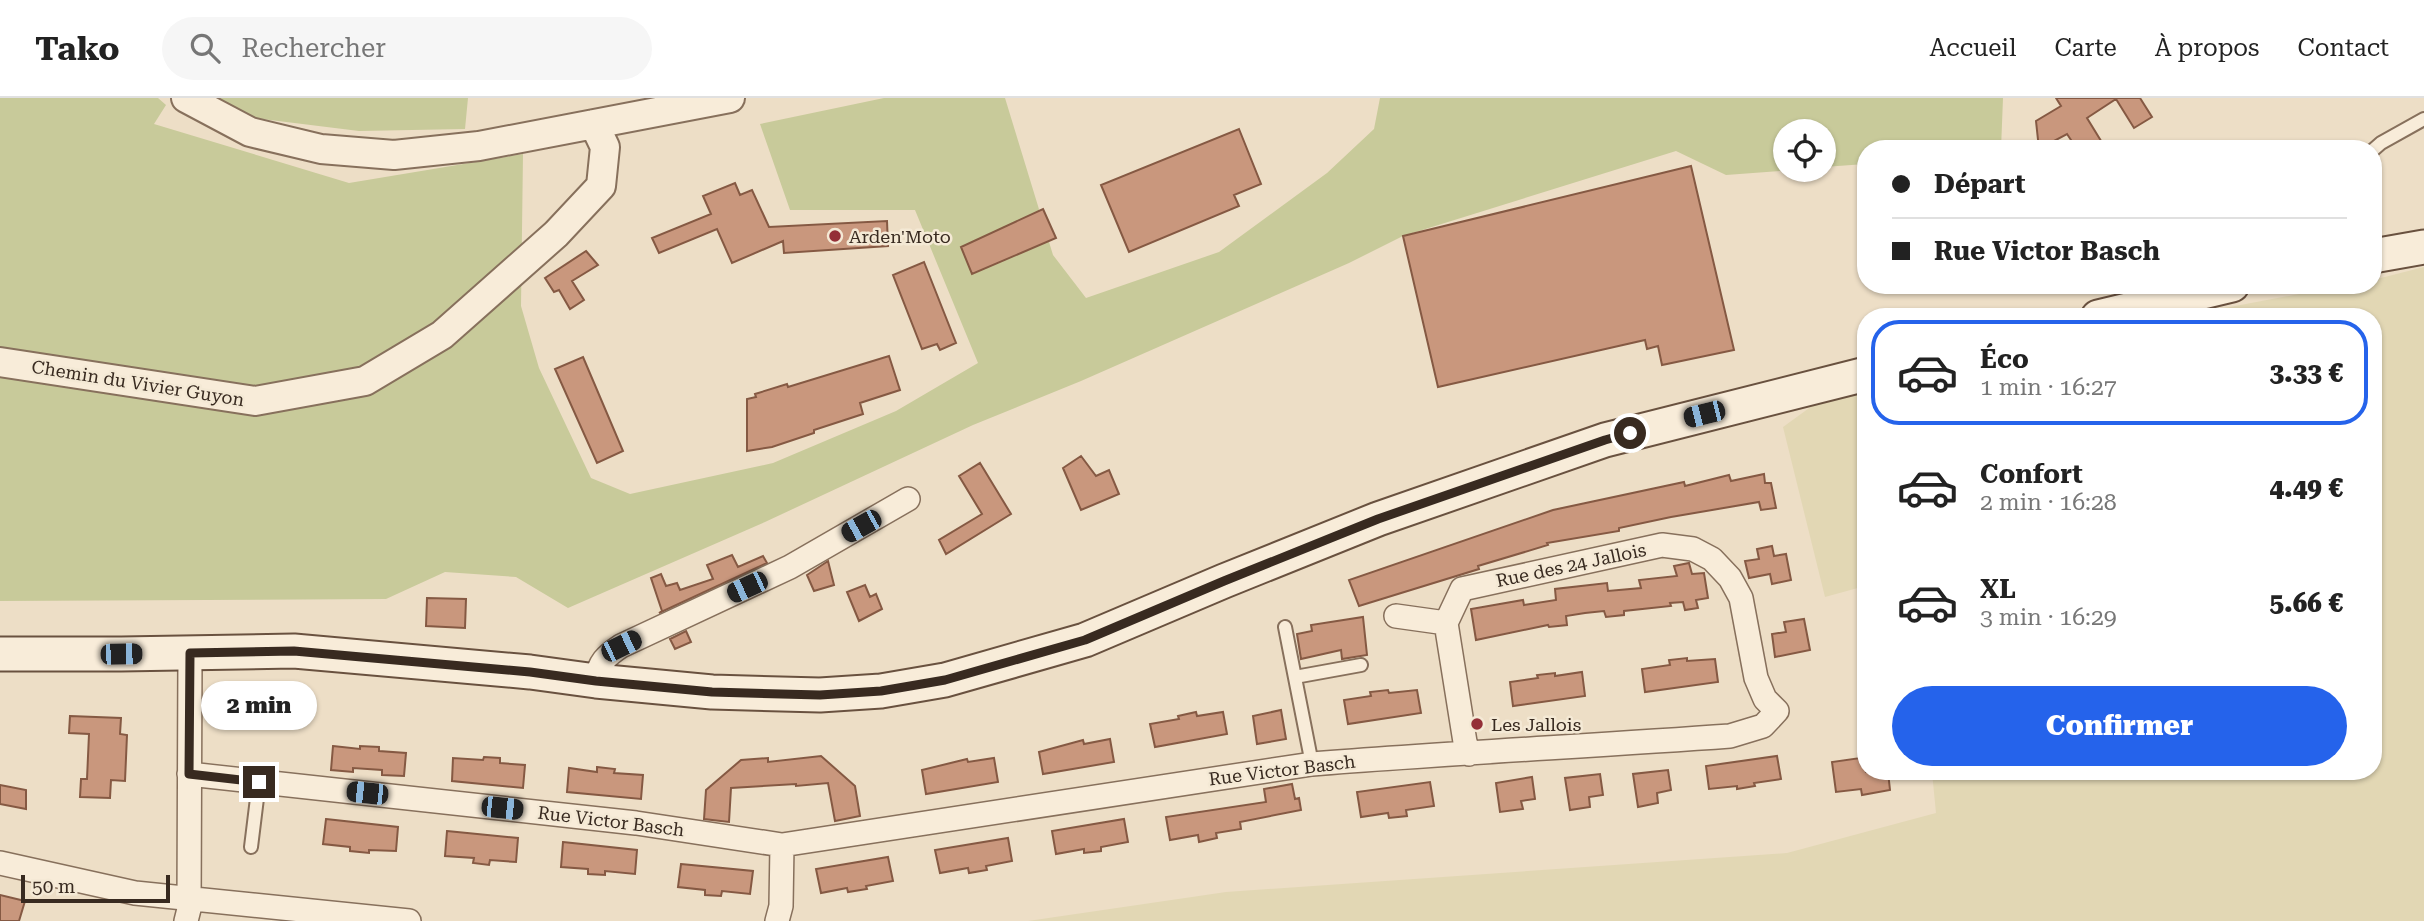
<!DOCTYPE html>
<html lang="fr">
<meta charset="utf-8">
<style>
body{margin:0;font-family:"Roboto Serif",serif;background:#f6f6f6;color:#222;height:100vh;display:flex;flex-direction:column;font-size:26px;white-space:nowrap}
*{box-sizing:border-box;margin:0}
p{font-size:23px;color:#767676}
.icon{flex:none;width:38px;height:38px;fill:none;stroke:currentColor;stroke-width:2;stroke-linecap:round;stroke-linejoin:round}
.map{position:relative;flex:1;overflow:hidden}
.side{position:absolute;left:1857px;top:210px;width:525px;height:472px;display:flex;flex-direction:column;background:#fff;border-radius:28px;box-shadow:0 2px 5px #0004}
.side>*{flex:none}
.hud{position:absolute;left:1857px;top:42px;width:525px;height:154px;border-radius:28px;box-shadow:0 2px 5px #0004;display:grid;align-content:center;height:154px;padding:0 35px;background:#fff}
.fabs{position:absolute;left:1773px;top:21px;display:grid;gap:14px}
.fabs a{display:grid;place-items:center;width:63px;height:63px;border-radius:50%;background:#fff;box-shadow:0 2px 5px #0004;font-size:35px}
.scale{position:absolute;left:21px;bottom:18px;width:149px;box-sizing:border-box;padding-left:7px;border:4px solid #382a20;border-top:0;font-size:19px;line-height:24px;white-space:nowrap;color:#382a20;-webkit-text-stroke:5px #f4e9d5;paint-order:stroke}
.end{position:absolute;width:32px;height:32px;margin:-16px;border:9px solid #382a20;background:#fff;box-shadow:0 0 0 4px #fff}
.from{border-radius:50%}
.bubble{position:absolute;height:49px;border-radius:24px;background:#fff;box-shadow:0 2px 5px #0004;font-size:23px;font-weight:800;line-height:49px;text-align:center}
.car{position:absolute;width:21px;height:42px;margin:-21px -10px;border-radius:9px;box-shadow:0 0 5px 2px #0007;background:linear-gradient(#222 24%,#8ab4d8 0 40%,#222 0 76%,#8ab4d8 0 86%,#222 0)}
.hud b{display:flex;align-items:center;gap:24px;height:66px;font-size:26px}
.hud b+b{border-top:2px solid #e0e0e0}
.hud i{width:18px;height:18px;background:#222}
ul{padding:12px 0 0;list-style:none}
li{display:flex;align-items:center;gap:21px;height:105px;margin:0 14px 10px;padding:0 21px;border:4px solid transparent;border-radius:28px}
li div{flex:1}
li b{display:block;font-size:26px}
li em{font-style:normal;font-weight:800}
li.active{border-color:#2563eb}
li>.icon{width:63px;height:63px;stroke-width:1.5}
.cta{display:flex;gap:14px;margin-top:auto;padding:14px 35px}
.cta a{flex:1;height:80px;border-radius:42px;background:#2563eb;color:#fff;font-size:28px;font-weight:800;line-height:80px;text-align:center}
header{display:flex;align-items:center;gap:42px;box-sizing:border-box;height:98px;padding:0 35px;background:#fff;border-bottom:2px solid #e0e0e0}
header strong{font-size:33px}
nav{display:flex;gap:38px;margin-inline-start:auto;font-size:24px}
.search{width:490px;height:63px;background:#f6f6f6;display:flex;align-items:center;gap:18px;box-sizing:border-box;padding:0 24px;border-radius:38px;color:#767676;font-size:26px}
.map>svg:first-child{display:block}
.farmland{fill:#e2d7b4}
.green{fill:#c8ca9a}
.building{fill:#c9977d;stroke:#855943;stroke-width:2}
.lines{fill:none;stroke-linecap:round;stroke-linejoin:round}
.service-casing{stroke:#87705c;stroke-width:16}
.minor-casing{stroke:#87705c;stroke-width:26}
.tertiary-casing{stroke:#87705c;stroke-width:32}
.secondary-casing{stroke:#69513f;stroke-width:37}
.service{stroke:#f8ecd9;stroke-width:12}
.minor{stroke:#f8ecd9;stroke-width:23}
.tertiary{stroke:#f8ecd9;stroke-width:28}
.secondary{stroke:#f8ecd9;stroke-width:33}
.route{stroke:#382a20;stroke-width:9}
.poi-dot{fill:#942f37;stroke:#f4e9d5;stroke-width:2.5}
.labels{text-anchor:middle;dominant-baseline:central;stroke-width:5;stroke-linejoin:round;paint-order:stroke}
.poi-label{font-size:18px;fill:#382a20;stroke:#f4e9d5;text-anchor:start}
.street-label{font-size:18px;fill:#382a20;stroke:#f4e9d5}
</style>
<header>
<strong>Tako</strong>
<div class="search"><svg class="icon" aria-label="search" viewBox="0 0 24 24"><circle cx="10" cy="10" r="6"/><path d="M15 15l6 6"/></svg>Rechercher</div>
<nav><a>Accueil</a><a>Carte</a><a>À propos</a><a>Contact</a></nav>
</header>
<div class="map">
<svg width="2424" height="823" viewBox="0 0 2424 823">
<rect width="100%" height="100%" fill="#eddec6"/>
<!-- farmland -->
<path class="farmland" d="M 2424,169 L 2424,823 L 1028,823 L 1226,794 L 1787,755 L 1936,715 L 1932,674 L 2373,674 L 2373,219 L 2177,219 L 2347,187 L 2373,187 L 2373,182 Z
M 1865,276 L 1865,488 L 1825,499 L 1783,329 L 1852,279 Z"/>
<!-- green -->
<path class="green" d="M 0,0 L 158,0 L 166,7 L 154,26 L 349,85 L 523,56 L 521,208 L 539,270 L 591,380 L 630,396 L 773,365 L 896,313 L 978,265 L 915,112 L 790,112 L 760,26 L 884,0 L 1005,0 L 1053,157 L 1086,200 L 1219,154 L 1327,75 L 1374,31 L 1380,0 L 2003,0 L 2001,51 L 1866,51 L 1865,66 L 1824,69 L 1824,33 L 1785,33 L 1785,72 L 1793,72 L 1726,77 L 1676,53 L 1403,138 L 1349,165 L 1081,283 L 973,327 L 765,424 L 568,510 L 516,479 L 445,474 L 386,501 L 0,503 Z
M 212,0 L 468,0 L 465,31 L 359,33 L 230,17 Z"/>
<!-- building -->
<path class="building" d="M 2056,0 L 2140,0 L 2152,19 L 2134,30 L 2116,1 L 2087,20 L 2106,51 L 2077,51 L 2067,36 L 2039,51 L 2036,23 L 2061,8 Z
M 1239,31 L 1261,86 L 1234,97 L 1239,108 L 1129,154 L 1101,87 Z
M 1691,68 L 1734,252 L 1662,267 L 1658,248 L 1647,251 L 1645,242 L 1438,289 L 1403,138 Z
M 735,85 L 740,97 L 752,92 L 769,129 L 887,123 L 888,148 L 784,155 L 783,143 L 732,165 L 717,131 L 659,155 L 652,140 L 711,116 L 703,98 Z
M 1043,111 L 1056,140 L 972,176 L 961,149 Z
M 586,153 L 598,167 L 572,183 L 584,202 L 570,211 L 559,192 L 554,194 L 545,180 Z
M 924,164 L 956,245 L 940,252 L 937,246 L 922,251 L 893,177 Z
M 889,258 L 900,292 L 860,305 L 863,316 L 814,332 L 814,335 L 772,349 L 747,353 L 747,301 L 756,299 L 755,296 L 787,286 L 788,289 Z
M 583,259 L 623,353 L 597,365 L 555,271 Z
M 1081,358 L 1096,378 L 1109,372 L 1119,396 L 1081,412 L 1063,370 Z
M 980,365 L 1011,416 L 946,456 L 939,442 L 982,416 L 959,378 Z
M 1764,376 L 1765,385 L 1771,385 L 1776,410 L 1761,412 L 1759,404 L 1671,419 L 1619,430 L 1619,433 L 1547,445 L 1548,447 L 1478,468 L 1479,471 L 1359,508 L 1349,482 L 1553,412 L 1684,384 L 1685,388 L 1729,377 L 1731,383 Z
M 1772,448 L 1774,458 L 1786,456 L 1791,482 L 1772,486 L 1770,476 L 1749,480 L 1745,463 L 1759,461 L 1757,451 Z
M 732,457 L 738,469 L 763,458 L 767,465 L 659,515 L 662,513 L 651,480 L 661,476 L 666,488 L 677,485 L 680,492 L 713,481 L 707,467 Z
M 828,463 L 834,487 L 814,493 L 807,477 Z
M 1689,465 L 1692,476 L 1704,475 L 1708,500 L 1696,502 L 1698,510 L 1685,512 L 1683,504 L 1670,505 L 1671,508 L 1624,513 L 1624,517 L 1606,519 L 1604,513 L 1585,515 L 1566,518 L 1567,527 L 1549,529 L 1548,527 L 1476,542 L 1471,511 L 1523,502 L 1524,507 L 1556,502 L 1555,491 L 1607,485 L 1608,493 L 1641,490 L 1639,482 L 1677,478 L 1674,468 Z
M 865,487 L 870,499 L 876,496 L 882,511 L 859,523 L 847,494 Z
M 427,500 L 466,501 L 465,530 L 426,528 Z
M 1363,519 L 1367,557 L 1342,561 L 1341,552 L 1301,561 L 1297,536 L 1312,533 L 1311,527 Z
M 1804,521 L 1810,552 L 1775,559 L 1772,536 L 1786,534 L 1784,524 Z
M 686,533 L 691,544 L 675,551 L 670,541 Z
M 1687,560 L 1687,563 L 1715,561 L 1718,584 L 1645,594 L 1642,571 L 1670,567 L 1669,562 Z
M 1582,574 L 1585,598 L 1513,608 L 1510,584 L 1538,580 L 1537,577 L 1555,575 L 1555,578 Z
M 1388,592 L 1389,595 L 1417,592 L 1421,615 L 1348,626 L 1344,602 L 1371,598 L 1370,594 Z
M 1281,612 L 1286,641 L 1257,646 L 1253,618 Z
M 1196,614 L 1197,618 L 1223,614 L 1227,636 L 1155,649 L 1150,626 L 1179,621 L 1178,618 Z
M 70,618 L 121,620 L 120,636 L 127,637 L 125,683 L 111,682 L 110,700 L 80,699 L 81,681 L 87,681 L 89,636 L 69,635 Z
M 1110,641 L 1114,664 L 1043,676 L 1039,654 L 1083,642 L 1084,646 Z
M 333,648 L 360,651 L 360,648 L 379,649 L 379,653 L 406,655 L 404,678 L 382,677 L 382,672 L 353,670 L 353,674 L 331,672 Z
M 821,658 L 855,688 L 860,718 L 835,723 L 828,685 L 796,688 L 796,686 L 731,690 L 729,724 L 704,721 L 706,692 L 741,662 L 768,660 L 768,664 Z
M 1777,658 L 1781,681 L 1754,685 L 1755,688 L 1737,691 L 1737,688 L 1709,691 L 1706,668 Z
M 484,659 L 500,660 L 500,665 L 525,667 L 523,690 L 452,683 L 453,660 L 483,662 Z
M 994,660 L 998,684 L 926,696 L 922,672 L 967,661 L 968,664 Z
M 1860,660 L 1862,668 L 1866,668 L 1866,674 L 1888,674 L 1890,692 L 1862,697 L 1861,691 L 1836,694 L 1832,664 Z
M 597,669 L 615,671 L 614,675 L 643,677 L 641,701 L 567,694 L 569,670 L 597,674 Z
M 1668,672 L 1671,692 L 1657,695 L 1658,705 L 1638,709 L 1633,676 Z
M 1600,676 L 1603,697 L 1589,699 L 1590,709 L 1570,712 L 1565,680 Z
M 1532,679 L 1535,701 L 1521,703 L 1523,711 L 1500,714 L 1496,685 Z
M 1430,684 L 1434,708 L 1406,712 L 1407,718 L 1389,720 L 1388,715 L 1361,719 L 1357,694 Z
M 1292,686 L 1295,701 L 1299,700 L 1301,712 L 1240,724 L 1241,731 L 1216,735 L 1217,740 L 1199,744 L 1198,737 L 1170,742 L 1166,719 L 1266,704 L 1264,691 Z
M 0,687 L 26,692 L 26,711 L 0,706 Z
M 326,721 L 398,729 L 396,753 L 369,752 L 369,755 L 350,753 L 350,749 L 323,746 Z
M 1124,721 L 1128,744 L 1101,749 L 1101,753 L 1084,755 L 1084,751 L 1056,756 L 1052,733 Z
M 447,733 L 518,740 L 516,764 L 490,762 L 489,767 L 473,765 L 474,760 L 445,758 Z
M 1008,740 L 1012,763 L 986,768 L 987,772 L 969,775 L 968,770 L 940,775 L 935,752 Z
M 563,744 L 637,752 L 635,776 L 605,773 L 605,777 L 588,776 L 588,771 L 561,769 Z
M 888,759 L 893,783 L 866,788 L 867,791 L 848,794 L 847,790 L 821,795 L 816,771 Z
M 681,766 L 753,773 L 750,796 L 722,793 L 721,798 L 705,797 L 705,792 L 678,789 Z
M 0,797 L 25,803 L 19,823 L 0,823 Z"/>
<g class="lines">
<!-- service casing -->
<g class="service-casing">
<path id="service" d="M 2373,52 L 2381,45 L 2424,21
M 1285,529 L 1312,666
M 1295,579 L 1361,567
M 251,749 L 259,684"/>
</g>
<!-- minor casing -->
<g class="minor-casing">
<path id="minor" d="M 1396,518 L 1446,525
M 596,583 C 599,564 606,558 621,548 L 790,469 L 908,401
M 189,676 L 636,725 L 782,747 L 1312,666 C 1451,655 1591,648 1730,638 L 1763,628 L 1777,613 L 1765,601 L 1756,580 L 1741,500 L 1730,480 L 1712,461 L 1693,451 L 1662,447 L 1462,491 L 1446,525 L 1465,644 L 1469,656
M 0,765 L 135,795 L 409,823
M 186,823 L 189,811 L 190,555
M 777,823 L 781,808 L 782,747"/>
</g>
<!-- tertiary casing -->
<g class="tertiary-casing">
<path id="tertiary" d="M 186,0 L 250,34 L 321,51 L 394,57 L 479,48 L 730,0
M 0,264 L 255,303 L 365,283 L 442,237 L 556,136 L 601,88 L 605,49 L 594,26"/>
</g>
<!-- secondary casing -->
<g class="secondary-casing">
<path id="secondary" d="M 2373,158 L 2424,149
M 2098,219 L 2232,187
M 0,556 L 121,556 L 294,553 L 530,574 L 596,583 L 712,594 L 820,597 L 881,593 L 945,582 L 1085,542 L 1224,483 L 1378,421 L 1605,342 L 1866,276"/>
</g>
<!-- service -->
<use href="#service" class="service"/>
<!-- minor -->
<use href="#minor" class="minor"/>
<!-- tertiary -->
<use href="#tertiary" class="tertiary"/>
<!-- secondary -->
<use href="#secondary" class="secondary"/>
</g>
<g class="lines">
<!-- route -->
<path class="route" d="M 259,684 L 189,676 L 190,555 L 294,553 L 530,574 L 596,583 L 712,594 L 820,597 L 881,593 L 945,582 L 1085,542 L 1224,483 L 1378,421 L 1605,342 L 1630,335"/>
</g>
<!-- markers -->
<g class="poi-dot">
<circle cx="835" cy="138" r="7"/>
<circle cx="1477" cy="626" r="7"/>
</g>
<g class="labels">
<!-- poi labels -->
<g class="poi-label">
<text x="849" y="138">Arden'Moto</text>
<text x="1491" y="626">Les Jallois</text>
</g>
<!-- street labels -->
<g class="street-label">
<text transform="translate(138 285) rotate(9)">Chemin du Vivier Guyon</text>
<text transform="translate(1571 467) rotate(-12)">Rue des 24 Jallois</text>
<text transform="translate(1282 672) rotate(-7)">Rue Victor Basch</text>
<text transform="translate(611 723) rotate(7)">Rue Victor Basch</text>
</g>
</g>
</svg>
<div class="fabs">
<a><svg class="icon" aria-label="locate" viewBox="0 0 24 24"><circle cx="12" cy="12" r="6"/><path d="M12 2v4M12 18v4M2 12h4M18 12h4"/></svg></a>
</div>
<div class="scale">50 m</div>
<i class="end from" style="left:1630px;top:335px"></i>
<i class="end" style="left:259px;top:684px"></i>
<div class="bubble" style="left:201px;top:583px;width:116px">2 min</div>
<i class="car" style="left:1704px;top:316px;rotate:256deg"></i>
<i class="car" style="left:861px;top:428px;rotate:241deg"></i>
<i class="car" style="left:747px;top:489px;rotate:245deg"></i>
<i class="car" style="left:621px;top:548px;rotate:64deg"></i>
<i class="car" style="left:121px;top:556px;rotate:89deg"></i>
<i class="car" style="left:367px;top:695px;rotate:276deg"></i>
<i class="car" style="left:502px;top:710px;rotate:96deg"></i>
<div class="hud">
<b><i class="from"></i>Départ</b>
<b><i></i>Rue Victor Basch</b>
</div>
<section class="side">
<ul>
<li class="active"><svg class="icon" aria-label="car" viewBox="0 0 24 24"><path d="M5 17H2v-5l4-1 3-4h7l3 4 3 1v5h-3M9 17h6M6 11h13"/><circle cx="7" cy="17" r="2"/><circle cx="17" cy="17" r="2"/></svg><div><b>Éco</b><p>1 min · 16:27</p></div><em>3.33 €</em></li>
<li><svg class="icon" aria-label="car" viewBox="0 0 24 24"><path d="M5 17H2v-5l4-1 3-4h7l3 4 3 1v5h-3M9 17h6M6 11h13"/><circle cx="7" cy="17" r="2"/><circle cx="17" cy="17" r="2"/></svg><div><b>Confort</b><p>2 min · 16:28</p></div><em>4.49 €</em></li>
<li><svg class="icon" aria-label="car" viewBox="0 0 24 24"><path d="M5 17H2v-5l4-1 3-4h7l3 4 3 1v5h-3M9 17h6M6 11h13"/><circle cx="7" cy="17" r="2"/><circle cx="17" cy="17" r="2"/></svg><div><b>XL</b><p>3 min · 16:29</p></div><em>5.66 €</em></li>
</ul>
<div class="cta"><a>Confirmer</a></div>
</section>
</div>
